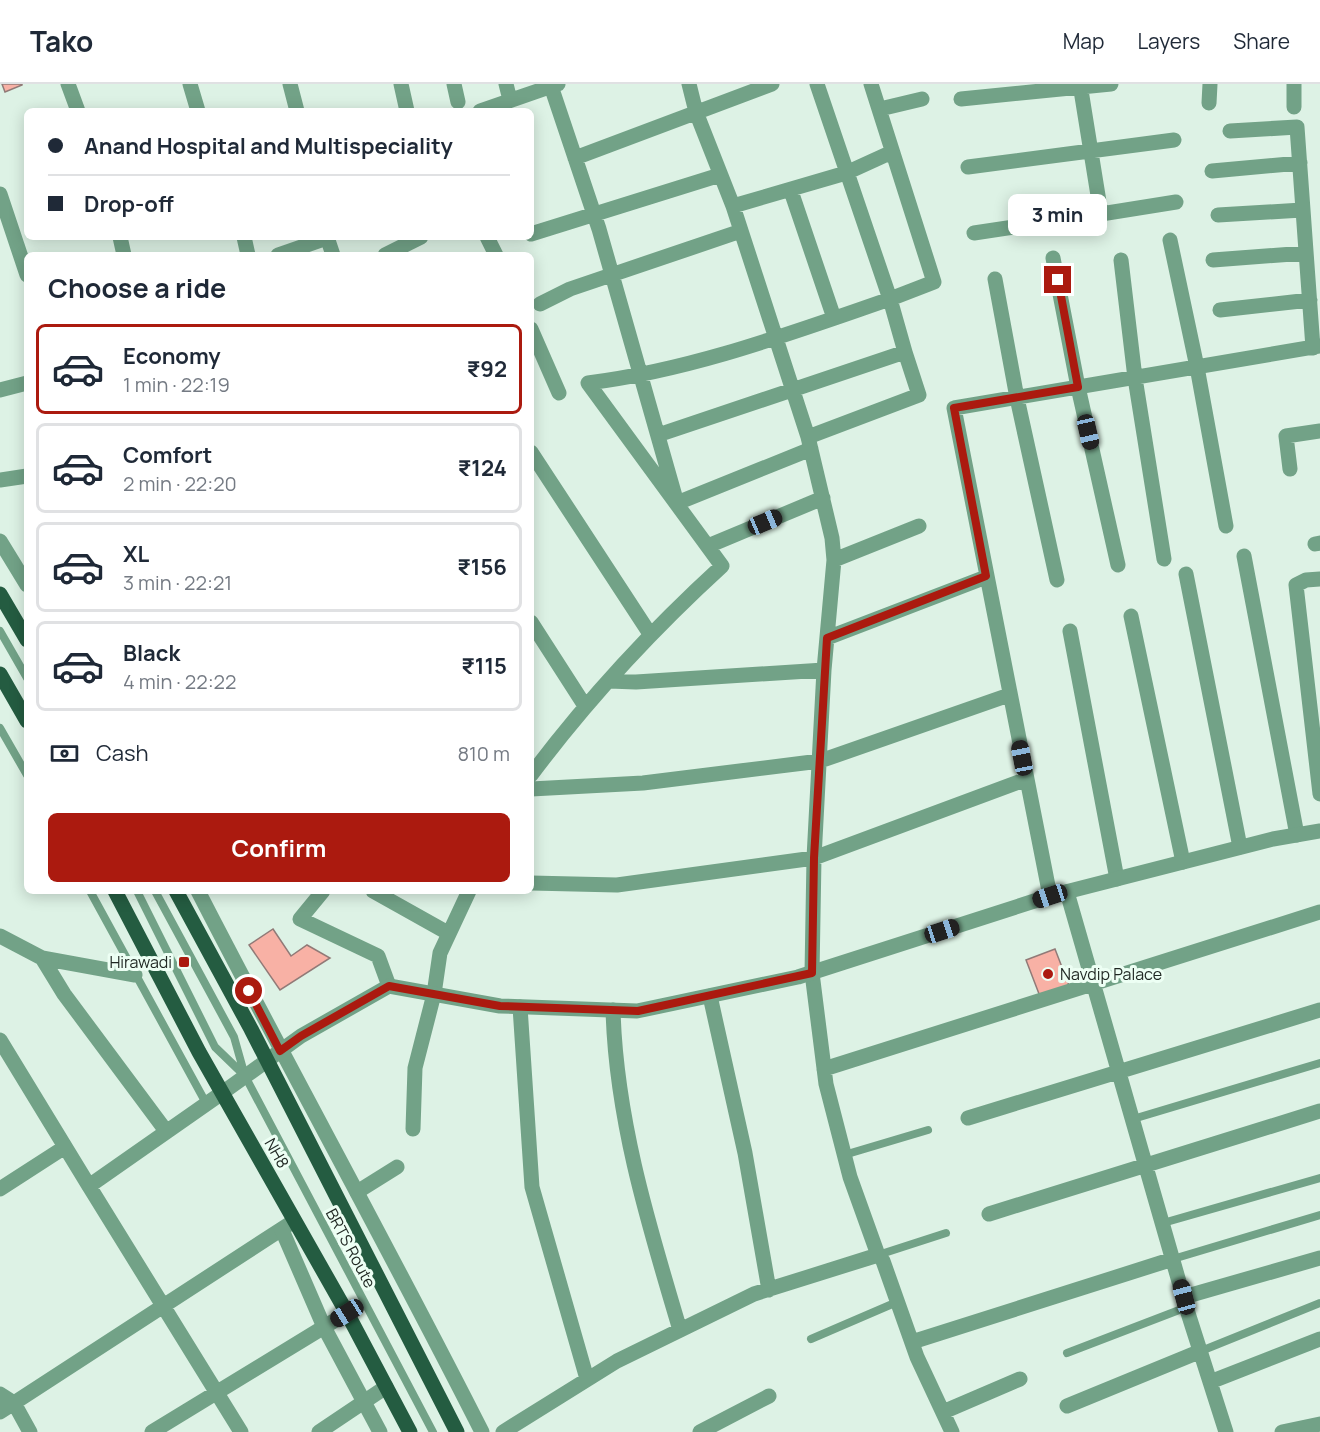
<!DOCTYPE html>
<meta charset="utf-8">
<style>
body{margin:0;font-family:Manrope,sans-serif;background:#f6f6f7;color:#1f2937;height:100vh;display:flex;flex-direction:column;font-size:22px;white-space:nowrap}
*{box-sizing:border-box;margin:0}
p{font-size:20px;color:#747a83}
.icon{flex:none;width:33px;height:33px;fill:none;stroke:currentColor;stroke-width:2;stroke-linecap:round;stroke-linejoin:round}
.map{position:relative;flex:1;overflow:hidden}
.side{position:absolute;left:24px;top:168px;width:510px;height:642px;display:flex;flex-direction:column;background:#fff;border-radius:9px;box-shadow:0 3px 15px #0003}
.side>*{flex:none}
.hud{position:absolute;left:24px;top:24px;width:510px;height:132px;border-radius:9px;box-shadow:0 3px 15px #0003;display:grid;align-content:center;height:132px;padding:0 24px;background:#fff}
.end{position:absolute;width:27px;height:27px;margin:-14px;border:8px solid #ab1a0f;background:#fff;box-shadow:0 0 0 3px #fff}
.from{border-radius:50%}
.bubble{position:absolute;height:42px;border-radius:9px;background:#fff;box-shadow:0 3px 15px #0003;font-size:20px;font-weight:700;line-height:42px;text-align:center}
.car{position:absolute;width:18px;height:36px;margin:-18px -9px;border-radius:8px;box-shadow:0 0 4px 2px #0007;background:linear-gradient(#222 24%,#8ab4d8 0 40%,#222 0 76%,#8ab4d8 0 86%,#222 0)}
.hud b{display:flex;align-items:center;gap:21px;height:57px;font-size:22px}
.hud b+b{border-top:2px solid #e0e1e3}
.hud i{width:15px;height:15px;background:#1f2937}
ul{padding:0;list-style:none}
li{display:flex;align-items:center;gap:18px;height:90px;margin:0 12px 9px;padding:0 12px;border:3px solid #e0e1e3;border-radius:9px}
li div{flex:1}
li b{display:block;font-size:22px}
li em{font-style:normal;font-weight:700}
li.active{border-color:#ab1a0f}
li>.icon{width:54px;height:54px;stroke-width:1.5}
h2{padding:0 24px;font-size:27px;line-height:72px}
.pay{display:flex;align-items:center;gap:15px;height:66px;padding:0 24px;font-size:22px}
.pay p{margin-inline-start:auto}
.cta{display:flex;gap:12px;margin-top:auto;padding:12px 24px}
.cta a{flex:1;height:69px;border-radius:9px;background:#ab1a0f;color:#fff;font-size:24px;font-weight:700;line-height:69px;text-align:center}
header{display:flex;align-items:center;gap:36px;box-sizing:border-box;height:84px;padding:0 30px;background:#fff;border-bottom:2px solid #e0e1e3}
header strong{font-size:28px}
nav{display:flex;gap:33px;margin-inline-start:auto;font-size:21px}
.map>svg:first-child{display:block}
.building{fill:#f8b1a5;stroke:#917a77;stroke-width:1.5}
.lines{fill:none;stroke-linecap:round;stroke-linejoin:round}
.service{stroke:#72a287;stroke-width:8}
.minor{stroke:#72a287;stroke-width:15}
.tertiary{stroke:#72a287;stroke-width:15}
.primary{stroke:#245c41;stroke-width:15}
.route{stroke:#ab1a0f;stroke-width:8}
.poi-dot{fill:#ab1a0f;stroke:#edfff4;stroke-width:2}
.labels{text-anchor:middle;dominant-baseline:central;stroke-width:6;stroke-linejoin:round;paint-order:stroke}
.poi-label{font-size:16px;fill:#1f2722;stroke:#edfff4;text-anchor:end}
.street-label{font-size:16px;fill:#1f2722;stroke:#edfff4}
</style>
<header>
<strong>Tako</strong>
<nav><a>Map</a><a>Layers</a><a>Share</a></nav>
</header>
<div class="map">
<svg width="1320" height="1348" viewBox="0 0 1320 1348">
<rect width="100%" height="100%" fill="#ddf2e5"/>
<!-- building -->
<path class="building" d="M 2,0 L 22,0 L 22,1 L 5,8 Z
M 273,845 L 291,872 L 307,861 L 330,874 L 280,906 L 249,861 Z
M 1055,865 L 1070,904 L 1041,915 L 1026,876 Z"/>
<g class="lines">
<!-- service -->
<path class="service" d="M 0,547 L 27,594
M 0,644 L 27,691
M 90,807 L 206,1019
M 137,807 L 215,963 L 244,991
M 155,807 L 234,953 L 245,992 L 433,1348
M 1133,1035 L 1320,979
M 844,1071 L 928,1046
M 1163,1139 L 1320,1094
M 878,1171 L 946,1149
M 1173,1175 L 1320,1131
M 811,1255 L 897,1218
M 1201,1267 L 1320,1219
M 1067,1269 L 1187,1223"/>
<!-- minor -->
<path class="minor" d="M 68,0 L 78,27
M 190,0 L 198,27
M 290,0 L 297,27
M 401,0 L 407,27
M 454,0 L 458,18
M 506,0 L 510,16
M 689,0 L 696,28 L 733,122 L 808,353 L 832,454 L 834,476 L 824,586
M 817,0 L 890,215 L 934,198 L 871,0
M 1080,0 L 1101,130 L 1176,118
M 1294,0 L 1294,23
M 551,2 L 599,145 L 677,419 L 811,365
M 961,15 L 1111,0
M 1209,19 L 1210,0
M 880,25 L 922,15
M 480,27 L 558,0
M 1230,47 L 1297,43 L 1313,264
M 575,74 L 772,0
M 968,83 L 1174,56
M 1212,87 L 1300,79
M 791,107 L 834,234
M 0,110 L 27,191
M 733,122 L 846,89 L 892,68
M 1218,131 L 1302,126
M 974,149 L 1101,130
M 531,150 L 720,91
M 120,153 L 124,171
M 244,153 L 248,171
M 327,153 L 333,171
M 487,153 L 496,171
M 1170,156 L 1197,283 L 1226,442
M 278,171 L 327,154
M 385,171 L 421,153
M 1053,174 L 1078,303 L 1118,481
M 1121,176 L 1135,294 L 1164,475
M 1213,176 L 1306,169
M 995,195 L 1017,314 L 1057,496
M 540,220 L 570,205 L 741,147
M 1220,226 L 1310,216
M 531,245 L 559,309
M 0,306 L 27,299
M 808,353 L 919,311 L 905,268
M 531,368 L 650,550
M 1290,385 L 1286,352 L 1320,347
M 0,396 L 27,392
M 1315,460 L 1320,459
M 708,462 L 823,414
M 1244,472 L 1297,751
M 834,476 L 919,442
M 1186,490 L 1240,763
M 1320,495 L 1306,496 L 1296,501 L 1320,710
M 1131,532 L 1183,778
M 531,538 L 585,622
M 1070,547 L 1117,795
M 827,554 L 986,493
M 531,691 C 588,615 652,546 722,482 L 588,299 C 692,286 791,249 890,215 L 905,268 L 658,351
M 531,705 L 643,699 L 820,677 L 1009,611
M 531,799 L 617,801 L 814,774 L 1027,695
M 323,807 L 300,835 L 378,872 L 389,902
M 373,807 L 448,849
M 1067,808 L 1188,1229 L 1226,1348
M 1050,812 L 954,324 L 1320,262
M 0,852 L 42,874 L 135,891
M 42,874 L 64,910 L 166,1047
M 710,912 L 745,1069 L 769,1206
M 520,923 L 532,1103 L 587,1295
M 613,926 C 616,1036 649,1142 680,1246
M 0,956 L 89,1102
M 824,985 L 1320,828
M 222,1009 L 89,1102 L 241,1348
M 968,1034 L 1320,926
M 413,1045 L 415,984 L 434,910 L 440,869 L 469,807
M 0,1105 L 65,1063
M 357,1108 L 397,1083
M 989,1130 L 1320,1027
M 878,1171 L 883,1177 L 917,1273 L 952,1348
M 1184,1213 L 1320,1174
M 912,1258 L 1173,1175
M 1210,1298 L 1320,1255
M 0,1310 L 14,1319 L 0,1328
M 1067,1322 L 1201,1267
M 943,1328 L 1020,1295
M 30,1348 L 14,1319 L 291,1139
M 152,1348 L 347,1229
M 319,1348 L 386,1303
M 503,1348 L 617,1277 L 754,1210 L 878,1171 L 850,1093 L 826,1000 L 812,889 L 814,774 L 824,586 L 636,598 L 609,597
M 700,1348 L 769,1312
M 1282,1348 L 1320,1340"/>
<!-- tertiary -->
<path class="tertiary" d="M 0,457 L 27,501
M 198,807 C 291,988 390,1166 482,1348
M 222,1009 L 301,952 L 389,902 L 500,922 L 637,927 L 798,893 L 1050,812 L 1273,755 L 1320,747
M 282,1146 L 324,1243 L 380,1348"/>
<!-- primary -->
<path class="primary" d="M 0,510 L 27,556
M 0,590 L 27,637
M 115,807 L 199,968 L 347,1229 L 410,1348
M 176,807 L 251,945 L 457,1348"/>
</g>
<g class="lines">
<!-- route -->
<path class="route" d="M 249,907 L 280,967 L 301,952 L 389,902 L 500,922 L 638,927 L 812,889 L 814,774 L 827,554 L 986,492 L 954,324 L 1078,303 L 1058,196"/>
</g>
<!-- markers -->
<g class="poi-dot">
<rect x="178" y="872" width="12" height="12" rx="3"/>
<circle cx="1048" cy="890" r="6"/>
</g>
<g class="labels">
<!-- poi labels -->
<g class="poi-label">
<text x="172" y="878">Hirawadi</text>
<text x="1060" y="890" text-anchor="start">Navdip Palace</text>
</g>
<!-- street labels -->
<g class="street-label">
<text transform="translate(277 1069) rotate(60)">NH8</text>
<text transform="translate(351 1164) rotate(62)">BRTS Route</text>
</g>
</g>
</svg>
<i class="end from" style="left:249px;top:907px"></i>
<i class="end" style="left:1058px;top:196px"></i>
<div class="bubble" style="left:1008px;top:110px;width:99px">3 min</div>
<i class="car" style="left:1088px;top:348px;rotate:167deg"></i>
<i class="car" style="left:765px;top:438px;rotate:67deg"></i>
<i class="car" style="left:1022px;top:674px;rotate:349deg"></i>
<i class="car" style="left:1050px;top:812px;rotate:252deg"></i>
<i class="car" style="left:942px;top:847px;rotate:72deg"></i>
<i class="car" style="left:1184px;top:1213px;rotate:345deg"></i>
<i class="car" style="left:347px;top:1229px;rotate:238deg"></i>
<div class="hud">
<b><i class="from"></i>Anand Hospital and Multispeciality</b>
<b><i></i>Drop-off</b>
</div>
<section class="side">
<h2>Choose a ride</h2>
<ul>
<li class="active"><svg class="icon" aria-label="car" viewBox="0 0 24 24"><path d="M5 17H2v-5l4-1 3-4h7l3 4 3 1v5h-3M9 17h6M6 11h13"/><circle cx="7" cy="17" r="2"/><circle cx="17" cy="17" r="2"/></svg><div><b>Economy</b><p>1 min · 22:19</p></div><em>₹92</em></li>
<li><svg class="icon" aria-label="car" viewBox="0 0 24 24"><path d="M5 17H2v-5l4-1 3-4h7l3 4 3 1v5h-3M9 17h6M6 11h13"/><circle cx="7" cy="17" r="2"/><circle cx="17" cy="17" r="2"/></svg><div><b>Comfort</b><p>2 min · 22:20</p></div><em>₹124</em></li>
<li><svg class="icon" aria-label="car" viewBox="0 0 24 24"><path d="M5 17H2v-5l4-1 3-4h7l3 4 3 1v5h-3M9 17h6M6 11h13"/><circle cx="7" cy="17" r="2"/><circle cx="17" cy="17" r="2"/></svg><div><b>XL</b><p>3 min · 22:21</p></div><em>₹156</em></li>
<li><svg class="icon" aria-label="car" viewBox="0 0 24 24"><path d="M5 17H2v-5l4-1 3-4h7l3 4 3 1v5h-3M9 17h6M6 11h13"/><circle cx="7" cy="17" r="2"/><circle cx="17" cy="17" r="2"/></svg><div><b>Black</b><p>4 min · 22:22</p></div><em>₹115</em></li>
</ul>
<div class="pay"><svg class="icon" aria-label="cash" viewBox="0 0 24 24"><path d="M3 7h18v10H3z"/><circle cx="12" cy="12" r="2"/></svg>Cash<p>810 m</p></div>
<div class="cta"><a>Confirm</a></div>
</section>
</div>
